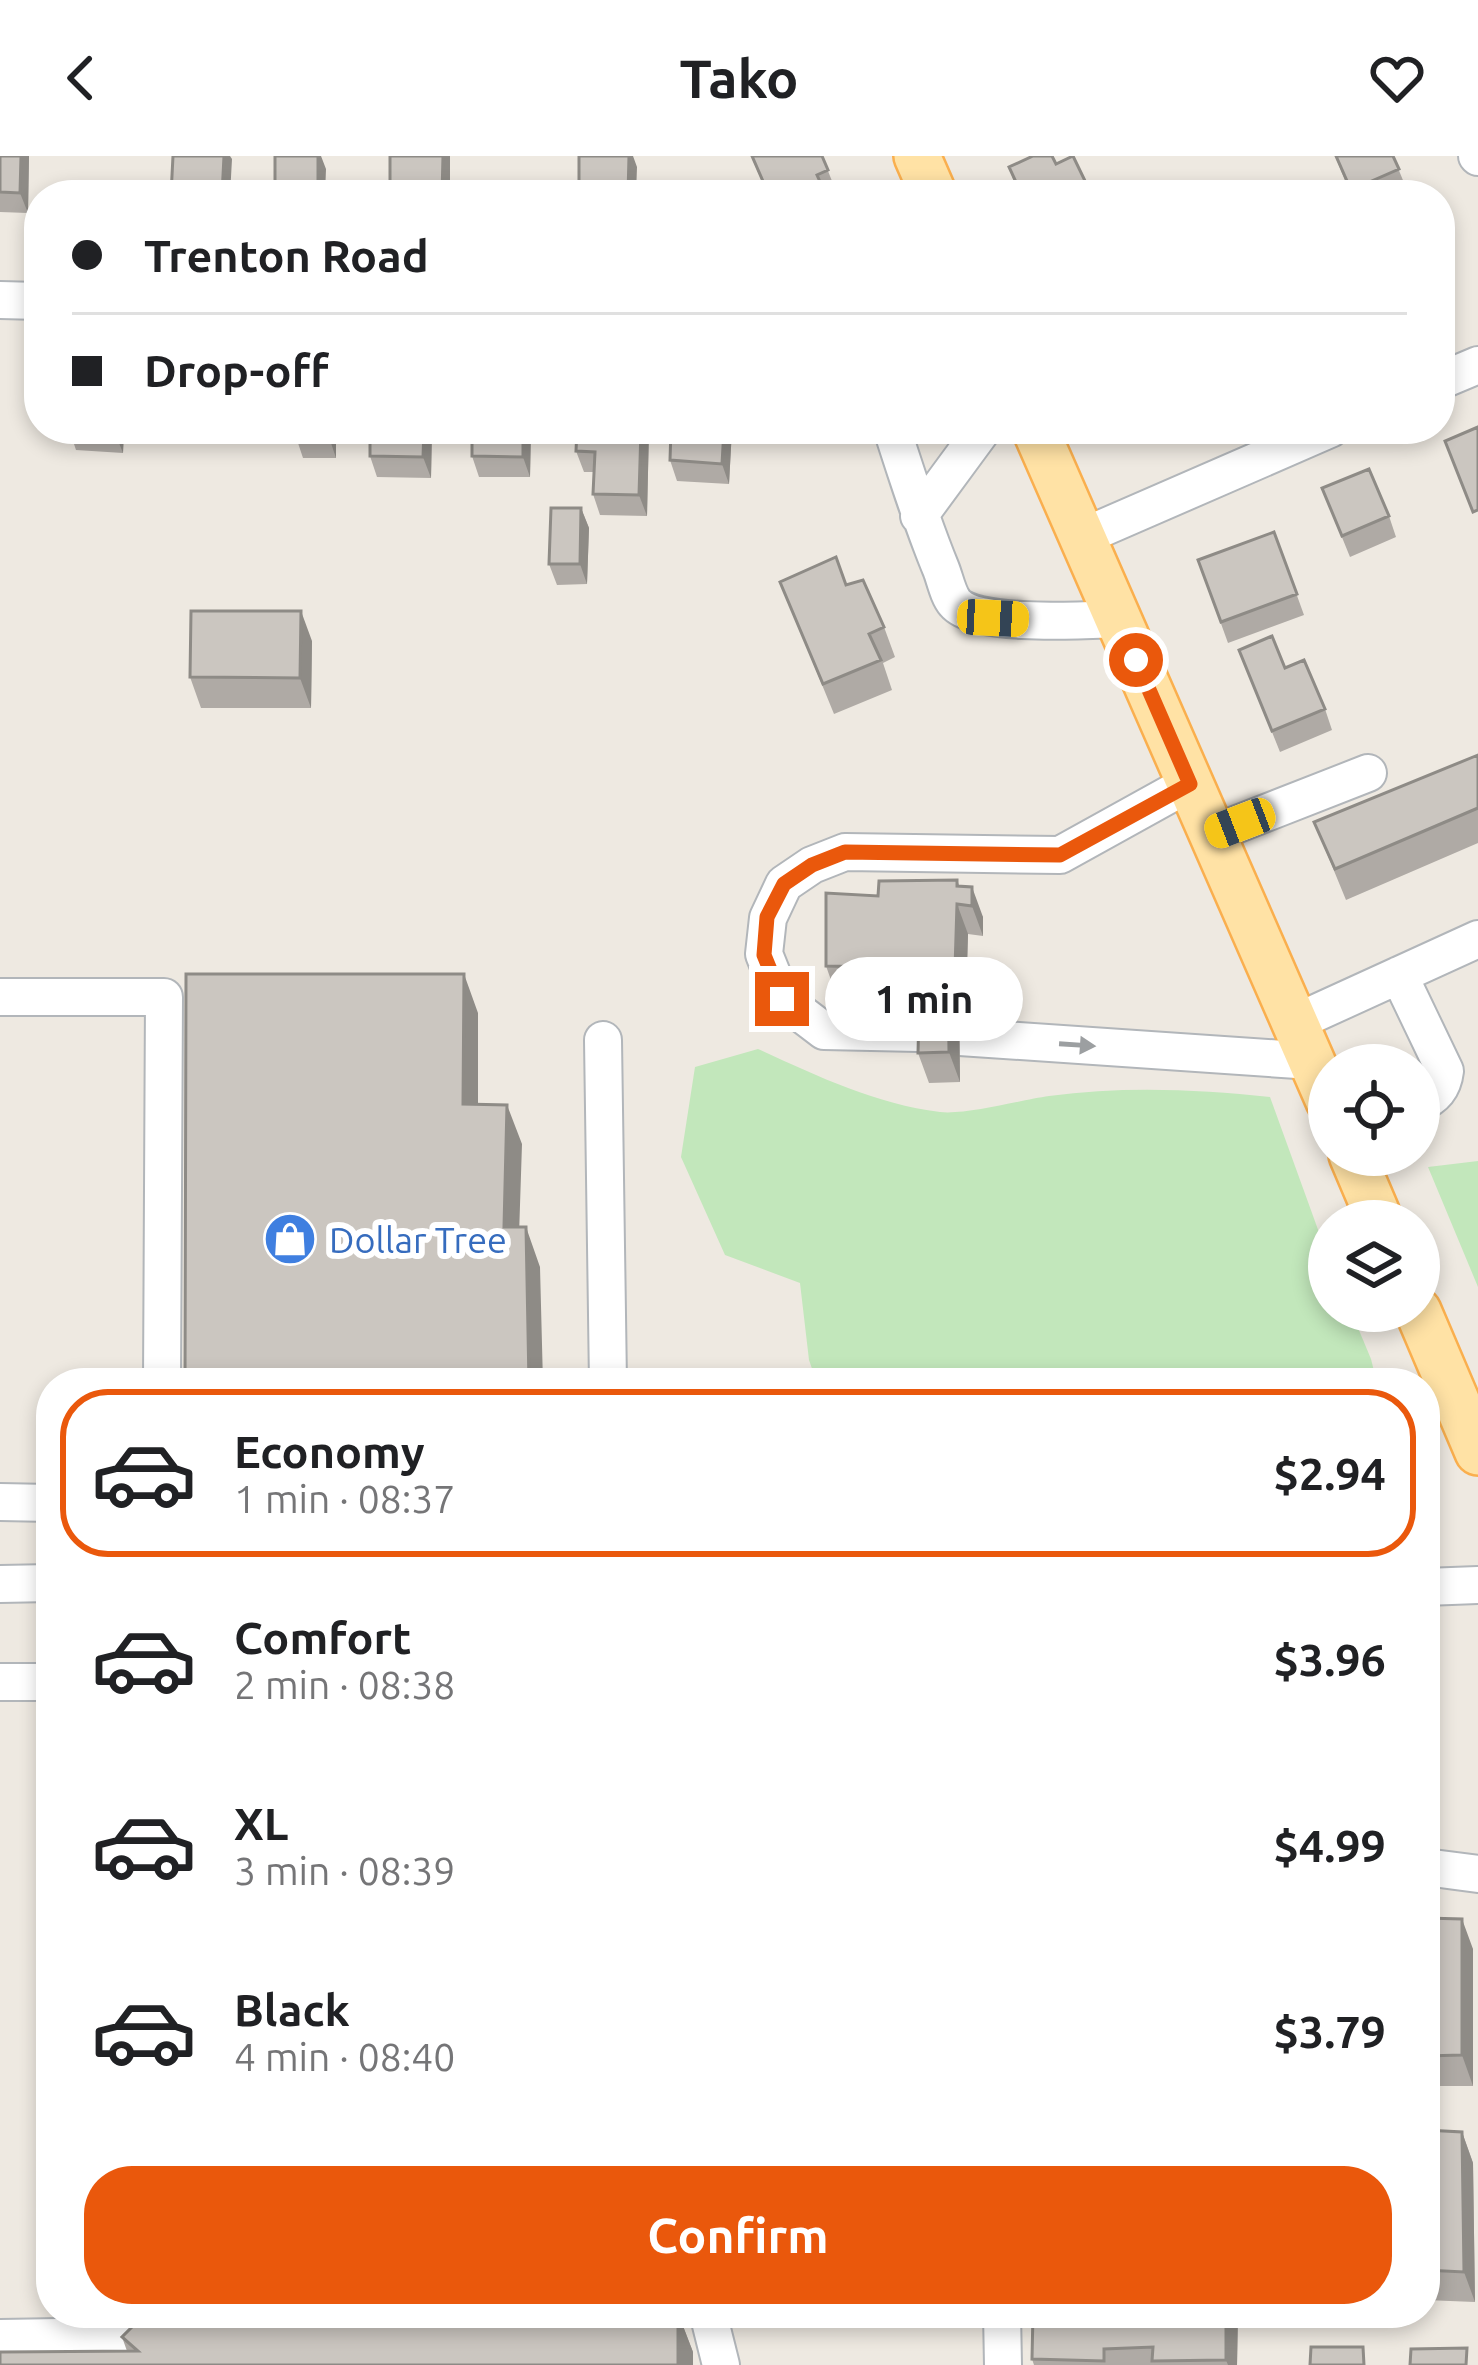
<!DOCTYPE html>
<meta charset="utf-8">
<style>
body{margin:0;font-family:Ubuntu,sans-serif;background:#f6f6f6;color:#202124;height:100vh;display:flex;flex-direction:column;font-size:45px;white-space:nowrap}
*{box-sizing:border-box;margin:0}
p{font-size:39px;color:#757577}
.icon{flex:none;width:66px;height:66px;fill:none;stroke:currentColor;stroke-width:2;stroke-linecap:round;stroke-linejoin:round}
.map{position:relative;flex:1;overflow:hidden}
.drawer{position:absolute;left:36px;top:1212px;width:1404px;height:960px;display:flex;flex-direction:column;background:#fff;border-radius:48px;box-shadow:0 6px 18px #0003}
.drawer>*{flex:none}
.hud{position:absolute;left:24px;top:24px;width:1431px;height:264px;border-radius:48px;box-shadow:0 6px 18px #0003;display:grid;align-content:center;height:264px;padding:0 48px;background:#fff}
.tools{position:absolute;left:1308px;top:888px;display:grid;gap:24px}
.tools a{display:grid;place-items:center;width:132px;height:132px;border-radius:50%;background:#fff;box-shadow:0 6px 18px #0003;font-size:60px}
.end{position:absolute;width:54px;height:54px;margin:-27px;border:15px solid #ea580c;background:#fff;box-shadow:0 0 0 6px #fff}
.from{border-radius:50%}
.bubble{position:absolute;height:84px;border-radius:42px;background:#fff;box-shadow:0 6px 18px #0003;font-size:39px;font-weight:600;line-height:84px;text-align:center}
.car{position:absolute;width:36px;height:72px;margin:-36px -18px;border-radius:15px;box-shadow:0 0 9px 3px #0007;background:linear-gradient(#f5c518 24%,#345 0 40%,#f5c518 0 76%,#345 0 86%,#f5c518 0)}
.hud b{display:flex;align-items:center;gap:42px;height:114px;font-size:45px}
.hud b+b{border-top:3px solid #e0e0e0}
.hud i{width:30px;height:30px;background:#202124}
ul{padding:21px 0 0;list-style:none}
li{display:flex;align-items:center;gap:36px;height:168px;margin:0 24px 18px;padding:0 24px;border:6px solid transparent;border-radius:48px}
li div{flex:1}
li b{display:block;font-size:45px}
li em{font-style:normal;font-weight:600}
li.selected{border-color:#ea580c}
li>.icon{width:108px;height:108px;stroke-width:1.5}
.action{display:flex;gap:24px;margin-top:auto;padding:24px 48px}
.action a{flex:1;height:138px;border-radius:48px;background:#ea580c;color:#fff;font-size:48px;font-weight:600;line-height:138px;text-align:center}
header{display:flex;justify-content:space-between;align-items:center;height:156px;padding:0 48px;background:#fff;font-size:54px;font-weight:600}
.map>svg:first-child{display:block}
.green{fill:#c2e7bb}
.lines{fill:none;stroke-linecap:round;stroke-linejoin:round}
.minor-casing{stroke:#b2b6ba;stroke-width:40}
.major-casing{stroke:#faaf4e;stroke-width:50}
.minor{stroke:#fff;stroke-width:36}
.major{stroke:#ffe2a5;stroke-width:45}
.wall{fill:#afaaa5}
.shaded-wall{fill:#8e8b86}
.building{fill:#cbc6c0;stroke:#8e8b86;stroke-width:3}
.oneway{fill:#9c9fa1}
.route{stroke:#ea580c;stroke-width:15}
.labels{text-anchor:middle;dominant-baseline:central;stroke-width:12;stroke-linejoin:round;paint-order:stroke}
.shop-label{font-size:36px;fill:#366cbe;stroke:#fff;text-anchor:start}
</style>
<header><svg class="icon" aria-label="back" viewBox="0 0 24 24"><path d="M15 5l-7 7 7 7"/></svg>Tako<svg class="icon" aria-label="heart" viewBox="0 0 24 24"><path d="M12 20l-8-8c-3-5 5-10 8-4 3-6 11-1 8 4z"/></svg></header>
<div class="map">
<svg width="1478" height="2209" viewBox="0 0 1478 2209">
<rect width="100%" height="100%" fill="#eee9e1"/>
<!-- green -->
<path class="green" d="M 758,893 C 817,920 875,948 940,956 C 966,959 1021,944 1049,940 C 1122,930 1197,933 1270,941 L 1329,1104 L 1329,1155 L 1351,1155 L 1371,1203 L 1377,1227 L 817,1227 L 809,1204 L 800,1127 L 725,1099 L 681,1001 L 695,911 Z
M 1478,1005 L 1478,1131 L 1428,1011 Z"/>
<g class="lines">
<!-- minor casing -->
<g class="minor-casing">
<path id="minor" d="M 1477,0 L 1478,1
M 0,144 L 39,145
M 1440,225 L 1478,209
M 892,273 C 907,320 922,367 941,413 C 945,423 948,439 955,447 C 975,471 1086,464 1118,463
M 919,360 L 983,273
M 1082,381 L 1330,273
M 1212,678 L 1368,617
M 1399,819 L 1445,915 C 1443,932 1435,941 1419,948
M 0,841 L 164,841 L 162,1227
M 1294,867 L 1478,783
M 919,877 L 824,875 L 782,843 L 764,798 L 768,762 L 784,728 L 812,709 L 845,696 L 1060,699 L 1190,627
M 960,881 L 1312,905
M 603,884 L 608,1227
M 0,1346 L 51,1347
M 0,1428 L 51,1427
M 1425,1431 L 1478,1429
M 0,1526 L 51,1526
M 1425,1711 L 1478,1718
M 708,2157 L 721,2209
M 1002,2157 L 1003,2209
M 0,2182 L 119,2180 L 136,2174 L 156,2157"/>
</g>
<!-- major casing -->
<g class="major-casing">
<path id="major" d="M 917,0 L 934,39
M 1035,273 L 1329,945
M 1352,999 L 1380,1065
M 1418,1155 L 1478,1296"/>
</g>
<!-- minor -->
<use href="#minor" class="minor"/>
<!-- major -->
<use href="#major" class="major"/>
</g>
<!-- wall -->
<path class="wall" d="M 0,0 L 29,0 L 28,57 L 0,56 Z
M 751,0 L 822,0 L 836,35 L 826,39 L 768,39 Z
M 1335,0 L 1393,0 L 1407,34 L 1395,39 L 1351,39 Z
M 1056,8 L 1088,31 L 1091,39 L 1007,39 L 1014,26 L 1009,11 Z
M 69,273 L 124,273 L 123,297 L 76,294 Z
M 296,273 L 336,273 L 336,302 L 303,302 L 296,281 Z
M 432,273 L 431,322 L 377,321 L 370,300 Z
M 472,273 L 531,273 L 530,321 L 479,321 L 472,300 Z
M 649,273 L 647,360 L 600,359 L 593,338 L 594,316 L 584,316 L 576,295 Z
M 671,273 L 732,273 L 729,328 L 677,325 L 670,304 Z
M 1322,332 L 1389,360 L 1396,381 L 1350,401 Z
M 581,352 L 589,372 L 587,428 L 557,429 L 549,408 Z
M 1274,376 L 1304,459 L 1228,487 L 1198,404 Z
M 780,426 L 846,429 L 884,471 L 895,501 L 883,507 L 892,534 L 834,558 Z
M 312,485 L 311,552 L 201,552 L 190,521 Z
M 1239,494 L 1285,512 L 1325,553 L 1332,574 L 1280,596 Z
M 1478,599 L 1478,687 L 1346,744 L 1314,666 Z
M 957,724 L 960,731 L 983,761 L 983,780 L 968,778 L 966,843 L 959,844 L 960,926 L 929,927 L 918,897 L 919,847 L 888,847 L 886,841 L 837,841 L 826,810 L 878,740 Z
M 1425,1488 L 1434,1512 L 1435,1669 L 1425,1669 Z
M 1425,1762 L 1473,1793 L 1473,1930 L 1425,1930 Z
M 1425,1974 L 1462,1976 L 1473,2007 L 1475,2146 L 1425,2144 Z
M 678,2157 L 693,2196 L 127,2195 L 122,2181 Z
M 890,2157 L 949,2157 L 949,2167 L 894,2168 Z
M 1033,2157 L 1238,2157 L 1237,2209 L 1034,2209 L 1032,2203 Z"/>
<!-- shaded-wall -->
<path class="shaded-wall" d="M 21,0 L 29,0 L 28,57 L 20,37 Z
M 224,0 L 230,0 L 232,3 L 230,39 L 222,39 Z
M 318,0 L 321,0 L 326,13 L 325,39 L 318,39 Z
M 443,0 L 450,0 L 450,39 L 442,39 Z
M 629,0 L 633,0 L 637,11 L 636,39 L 628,39 Z
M 115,273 L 124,273 L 123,297 L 115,277 Z
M 329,273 L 336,273 L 336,302 L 329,281 Z
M 424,273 L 432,273 L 431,322 L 423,301 Z
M 523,273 L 531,273 L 530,321 L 523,301 Z
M 641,273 L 649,273 L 647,360 L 639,339 Z
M 724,273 L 732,273 L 729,328 L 722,308 Z
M 581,352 L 589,372 L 587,428 L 580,408 Z
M 301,455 L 312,485 L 311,552 L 300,522 Z
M 972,731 L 983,761 L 983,780 L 972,750 Z
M 957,748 L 968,778 L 966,843 L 955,813 Z
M 948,814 L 959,844 L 960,926 L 949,896 Z
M 464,818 L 478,857 L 478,987 L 463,948 Z
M 507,949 L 522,988 L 518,1110 L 504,1071 Z
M 526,1071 L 540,1111 L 543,1227 L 529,1227 Z
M 1425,1488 L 1434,1512 L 1435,1669 L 1425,1640 Z
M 1462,1763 L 1473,1793 L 1473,1930 L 1462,1899 Z
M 1462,1976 L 1473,2007 L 1475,2146 L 1464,2116 Z
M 678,2157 L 693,2196 L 693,2209 L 678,2209 Z
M 1226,2157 L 1238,2157 L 1237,2209 L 1228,2209 L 1226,2204 Z"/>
<!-- building -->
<path class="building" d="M 0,0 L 21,0 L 20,37 L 0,36 Z
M 173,0 L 224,0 L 222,39 L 171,39 Z
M 275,0 L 318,0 L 318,39 L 275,39 Z
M 390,0 L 443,0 L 442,39 L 390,39 Z
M 579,0 L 629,0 L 628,39 L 579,39 Z
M 752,0 L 822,0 L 828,14 L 817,19 L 826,39 L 769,39 Z
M 1033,0 L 1052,0 L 1056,8 L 1073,0 L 1088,31 L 1070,39 L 1008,39 L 1004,31 L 1016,26 L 1009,11 Z
M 1336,0 L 1393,0 L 1399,13 L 1351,34 Z
M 1478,271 L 1478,354 L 1473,356 L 1445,285 Z
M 69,273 L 115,273 L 115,277 Z
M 296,273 L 329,273 L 329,281 L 296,281 Z
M 370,273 L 424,273 L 423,301 L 370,300 Z
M 472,273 L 523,273 L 523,301 L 472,300 Z
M 577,273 L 641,273 L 639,339 L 593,338 L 595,296 L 576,295 Z
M 671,273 L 724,273 L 722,308 L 670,304 Z
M 1369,313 L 1389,360 L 1342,380 L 1322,332 Z
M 551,352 L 581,352 L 580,408 L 549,408 Z
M 1274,376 L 1297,438 L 1221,466 L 1198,404 Z
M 836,401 L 846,429 L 863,424 L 884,471 L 869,478 L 881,504 L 823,528 L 780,426 Z
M 191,455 L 301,455 L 300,522 L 190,521 Z
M 1272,480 L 1285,512 L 1304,504 L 1325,553 L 1272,575 L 1239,494 Z
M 1478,599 L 1478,652 L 1335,713 L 1314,666 Z
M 957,724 L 957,730 L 972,731 L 972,750 L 957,748 L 955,813 L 948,814 L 949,896 L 918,897 L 920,817 L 877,816 L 877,811 L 826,810 L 826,737 L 878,740 L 879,725 Z
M 186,818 L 464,818 L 463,948 L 507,949 L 504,1071 L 526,1071 L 529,1227 L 185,1227 Z
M 1425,1762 L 1462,1763 L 1462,1899 L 1425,1900 Z
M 1425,1974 L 1462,1976 L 1464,2116 L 1425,2114 Z
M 146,2157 L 678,2157 L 678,2209 L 0,2209 L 0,2196 L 138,2195 L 122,2181 Z
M 1033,2157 L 1226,2157 L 1226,2204 L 1152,2205 L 1153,2191 L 1104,2193 L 1104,2205 L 1032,2203 Z
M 1311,2191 L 1363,2191 L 1364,2209 L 1310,2209 Z
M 1467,2192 L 1466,2209 L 1410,2209 L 1411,2193 Z"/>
<!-- one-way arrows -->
<defs><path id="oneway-solid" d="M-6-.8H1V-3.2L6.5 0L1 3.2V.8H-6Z" transform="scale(3)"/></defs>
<use class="oneway" href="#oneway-solid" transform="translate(1077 889) rotate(4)"/>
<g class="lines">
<!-- route -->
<path class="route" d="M 782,843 L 764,799 L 767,761 L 784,728 L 812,709 L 845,696 L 1060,699 L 1190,628 L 1136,504"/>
</g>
<!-- icons -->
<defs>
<g id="shop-disc" transform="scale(2.7)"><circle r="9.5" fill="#3f7fe0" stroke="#fff"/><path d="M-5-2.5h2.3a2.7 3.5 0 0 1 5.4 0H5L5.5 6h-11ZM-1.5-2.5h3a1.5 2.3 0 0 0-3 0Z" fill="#fff"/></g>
</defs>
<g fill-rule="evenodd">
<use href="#shop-disc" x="290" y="1083"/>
</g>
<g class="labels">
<!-- shop labels -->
<g class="shop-label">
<text x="329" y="1083">Dollar Tree</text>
</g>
</g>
</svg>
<div class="tools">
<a><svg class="icon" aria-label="locate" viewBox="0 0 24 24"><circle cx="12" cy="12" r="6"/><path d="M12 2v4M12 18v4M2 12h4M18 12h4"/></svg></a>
<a><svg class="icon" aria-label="layers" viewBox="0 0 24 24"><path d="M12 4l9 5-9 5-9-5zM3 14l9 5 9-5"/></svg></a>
</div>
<i class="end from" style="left:1136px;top:504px"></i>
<i class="end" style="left:782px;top:843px"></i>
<div class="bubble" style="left:825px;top:801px;width:198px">1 min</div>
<i class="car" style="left:993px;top:462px;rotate:93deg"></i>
<i class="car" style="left:1240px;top:667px;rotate:249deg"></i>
<div class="hud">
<b><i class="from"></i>Trenton Road</b>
<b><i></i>Drop-off</b>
</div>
<section class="drawer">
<ul>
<li class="selected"><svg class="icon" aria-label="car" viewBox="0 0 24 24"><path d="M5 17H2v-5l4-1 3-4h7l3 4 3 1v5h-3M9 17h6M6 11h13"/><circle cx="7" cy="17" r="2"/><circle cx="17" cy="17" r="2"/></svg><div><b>Economy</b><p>1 min · 08:37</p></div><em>$2.94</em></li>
<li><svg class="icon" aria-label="car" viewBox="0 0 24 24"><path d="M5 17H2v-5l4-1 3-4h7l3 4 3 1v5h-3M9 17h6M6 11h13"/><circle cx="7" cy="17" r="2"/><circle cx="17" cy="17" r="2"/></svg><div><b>Comfort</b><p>2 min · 08:38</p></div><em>$3.96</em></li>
<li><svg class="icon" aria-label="car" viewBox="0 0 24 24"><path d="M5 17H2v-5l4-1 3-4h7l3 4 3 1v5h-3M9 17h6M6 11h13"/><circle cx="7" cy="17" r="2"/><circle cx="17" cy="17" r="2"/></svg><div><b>XL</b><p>3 min · 08:39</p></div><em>$4.99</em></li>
<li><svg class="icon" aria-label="car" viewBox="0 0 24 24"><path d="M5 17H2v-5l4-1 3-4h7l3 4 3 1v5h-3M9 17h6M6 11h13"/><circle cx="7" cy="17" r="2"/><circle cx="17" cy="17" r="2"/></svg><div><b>Black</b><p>4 min · 08:40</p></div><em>$3.79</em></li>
</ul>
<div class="action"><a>Confirm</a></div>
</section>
</div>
